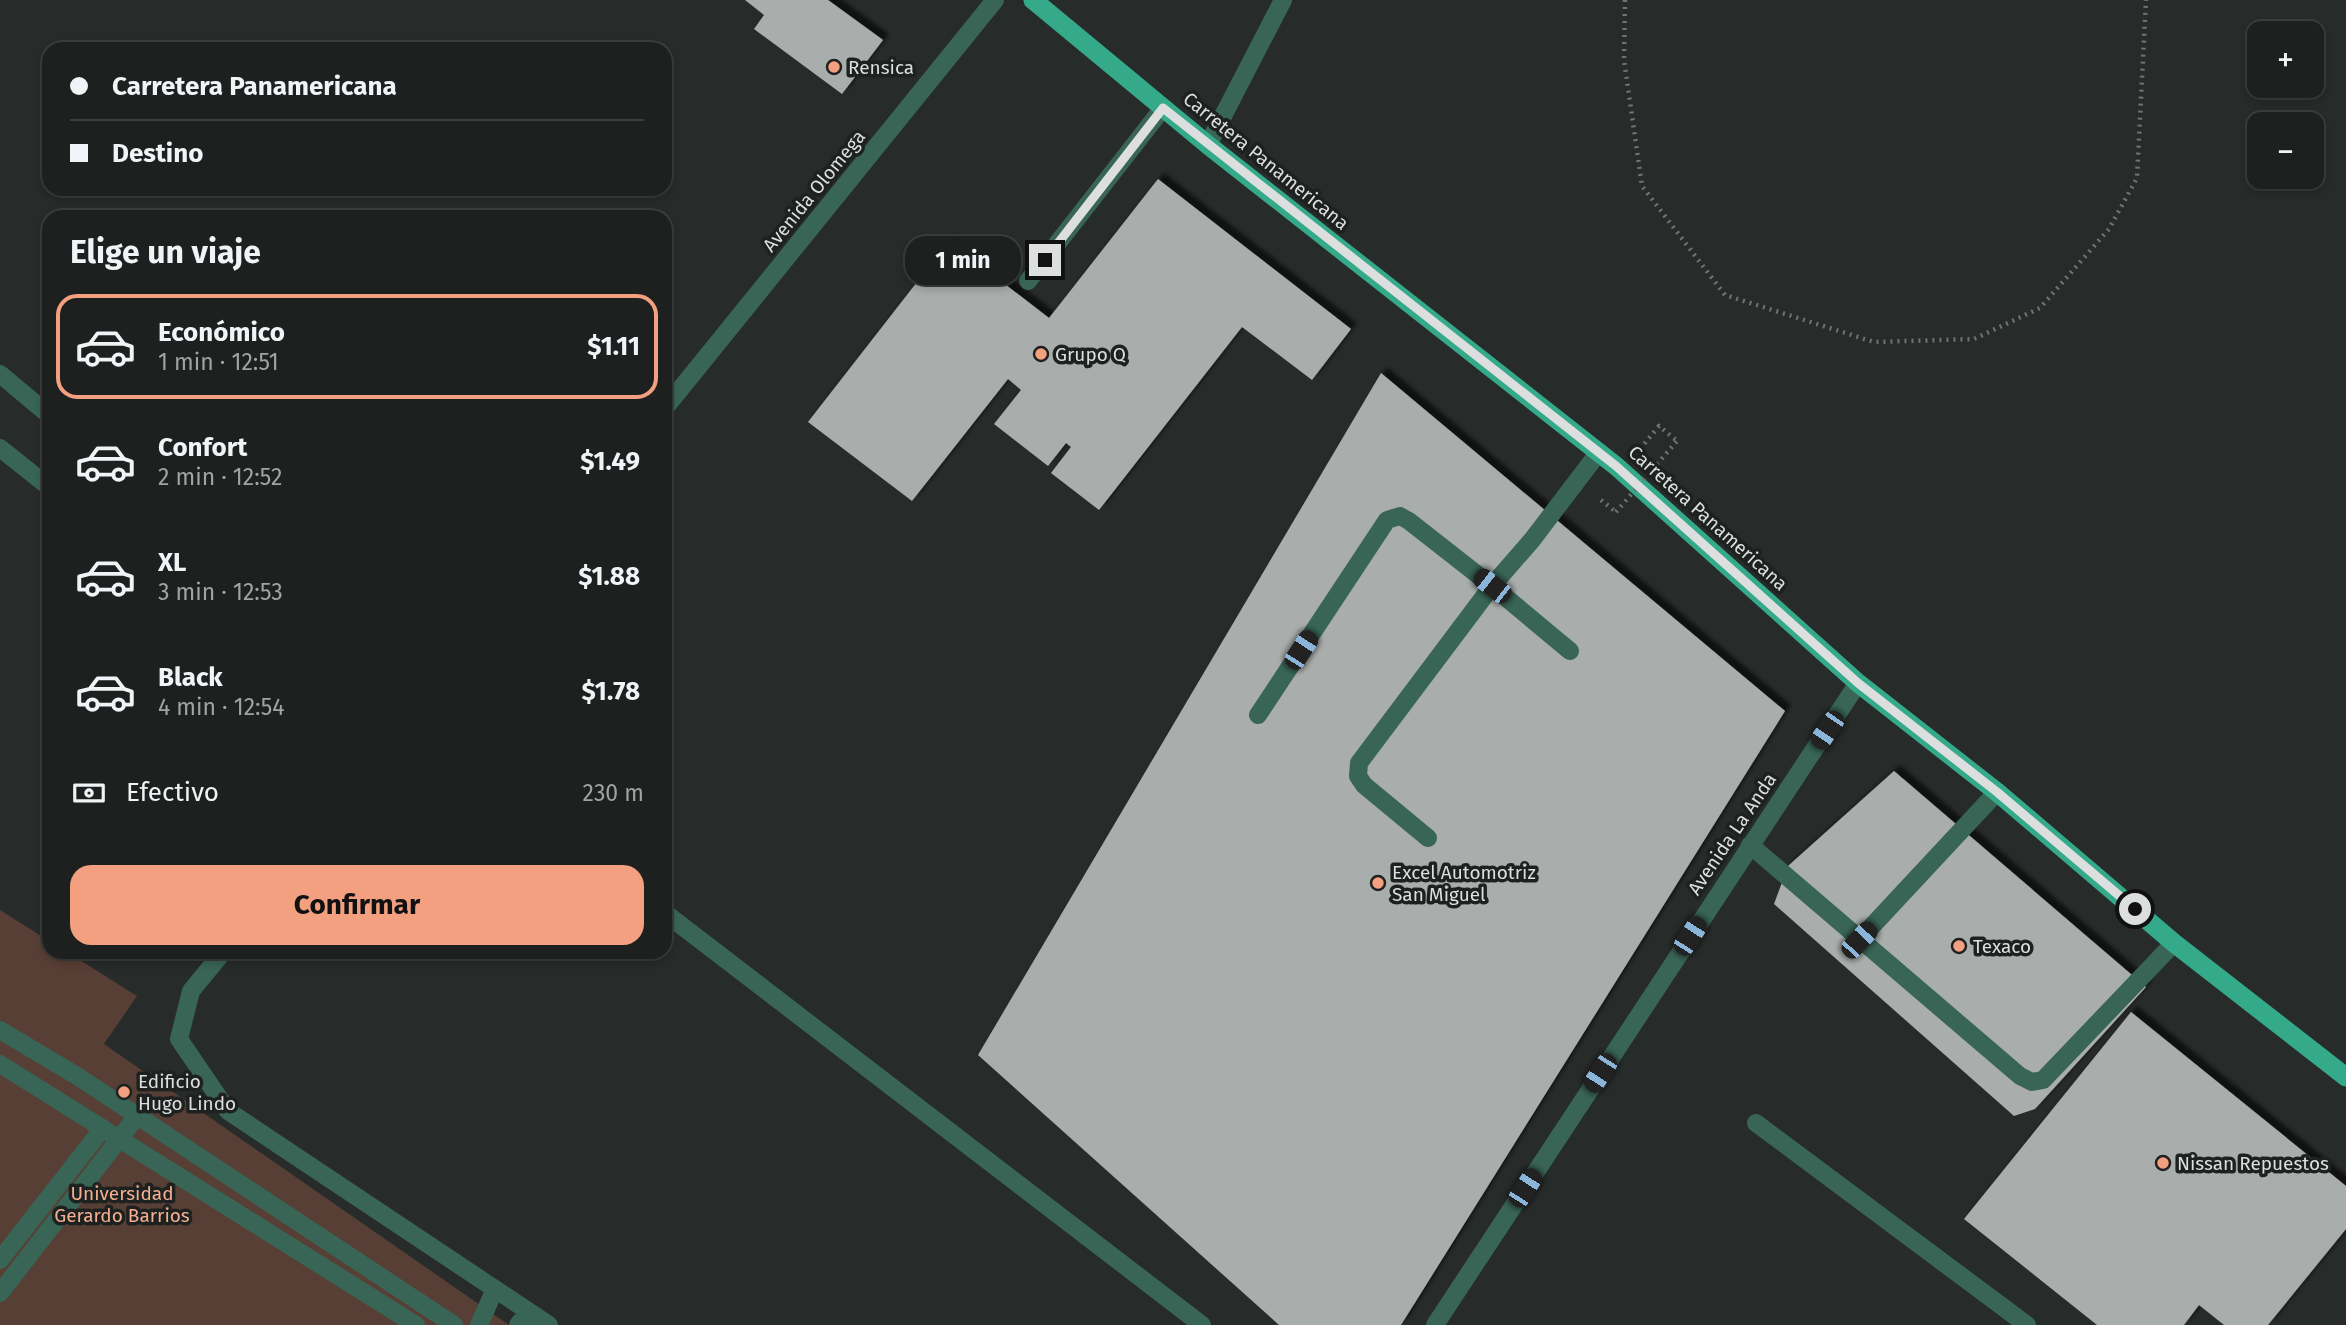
<!DOCTYPE html>
<html lang="es">
<meta charset="utf-8">
<style>
body{margin:0;font-family:"Fira Sans",sans-serif;background:#252828;color:#f1f3f6;height:100vh;display:flex;flex-direction:column;font-size:26px;white-space:nowrap}
*{box-sizing:border-box;margin:0}
p{font-size:23px;color:#a0a3a4}
.icon{flex:none;width:38px;height:38px;fill:none;stroke:currentColor;stroke-width:2;stroke-linecap:round;stroke-linejoin:round}
.map{position:relative;flex:1;overflow:hidden}
.panel{position:absolute;left:42px;top:210px;width:630px;height:749px;display:flex;flex-direction:column;background:#1d201f;border-radius:21px;box-shadow:0 4px 10px #0003,0 0 0 2px #3b3e3d}
.panel>*{flex:none}
.top-card{position:absolute;left:42px;top:42px;width:630px;height:154px;border-radius:21px;box-shadow:0 4px 10px #0003,0 0 0 2px #3b3e3d;display:grid;align-content:center;height:154px;padding:0 28px;background:#1d201f}
.tools{position:absolute;left:2247px;top:21px;display:grid;gap:14px}
.tools a{display:grid;place-items:center;width:77px;height:77px;border-radius:14px;background:#1d201f;box-shadow:0 4px 10px #0003,0 0 0 2px #3b3e3d;font-size:35px}
.end{position:absolute;width:32px;height:32px;margin:-16px;border:9px solid #dddfde;background:#111;box-shadow:0 0 0 4px #111}
.from{border-radius:50%}
.bubble{position:absolute;height:49px;border-radius:21px;background:#1d201f;box-shadow:0 4px 10px #0003,0 0 0 2px #3b3e3d;font-size:23px;font-weight:700;line-height:49px;text-align:center}
.car{position:absolute;width:21px;height:42px;margin:-21px -10px;border-radius:9px;box-shadow:0 0 5px 2px #0007;background:linear-gradient(#222 24%,#8ab4d8 0 40%,#222 0 76%,#8ab4d8 0 86%,#222 0)}
.top-card b{display:flex;align-items:center;gap:24px;height:66px;font-size:26px}
.top-card b+b{border-top:2px solid #3b3e3d}
.top-card i{width:18px;height:18px;background:#f1f3f6}
ul{padding:0;list-style:none}
li{display:flex;align-items:center;gap:21px;height:105px;margin:0 14px 10px;padding:0 14px;border:4px solid transparent;border-radius:21px}
li div{flex:1}
li b{display:block;font-size:26px}
li em{font-style:normal;font-weight:700}
li.selected{border-color:#f2a07f}
li>.icon{width:63px;height:63px;stroke-width:1.5}
h2{padding:0 28px;font-size:32px;line-height:84px}
.pay{display:flex;align-items:center;gap:18px;height:77px;padding:0 28px;font-size:26px}
.pay p{margin-inline-start:auto}
.button{display:flex;gap:14px;margin-top:auto;padding:14px 28px}
.button a{flex:1;height:80px;border-radius:21px;background:#f2a07f;color:#111;font-size:28px;font-weight:700;line-height:80px;text-align:center}
.map>svg:first-child{display:block}
.green{fill:#583f35}
.building{fill:#a9aeac;filter:url(#shadow)}
.lines{fill:none;stroke-linecap:round;stroke-linejoin:round}
.path{stroke:#707372;stroke-width:4.5;stroke-dasharray:2 5;stroke-linecap:butt}
.service{stroke:#386556;stroke-width:18}
.pedestrian{stroke:#386556;stroke-width:18}
.minor{stroke:#386556;stroke-width:18}
.trunk{stroke:#35aa8a;stroke-width:19}
.path-bridge{stroke:#707372;stroke-width:4.5;stroke-dasharray:2 5;stroke-linecap:butt}
.route{stroke:#dddfde;stroke-width:9}
.poi-dot{fill:#f2a07f;stroke:#1d211f;stroke-width:2.5}
.labels{text-anchor:middle;dominant-baseline:central;stroke-width:7;stroke-linejoin:round;paint-order:stroke}
.poi-label{font-size:19px;fill:#dddfde;stroke:#1d211f;text-anchor:start}
.street-label{font-size:19px;fill:#dddfde;stroke:#1d211f}
.park-label{font-size:19px;fill:#f5ae91;stroke:#1d211f}
</style>
<div class="map">
<svg width="2346" height="1325" viewBox="0 0 2346 1325">
<defs>
<filter id="shadow"><feDropShadow dx="6" dy="-6" stdDeviation="2" flood-color="#0009"/></filter>
</defs>
<rect width="100%" height="100%" fill="#272b29"/>
<!-- green -->
<path class="green" d="M 0,910 L 49,941 L 49,952 L 67,952 L 137,996 L 104,1044 L 509,1325 L 0,1325 Z"/>
<!-- building -->
<path class="building" d="M 745,0 L 828,0 L 883,40 L 842,94 L 754,29 L 764,15 Z
M 1158,179 L 1351,329 L 1312,380 L 1242,327 L 1099,510 L 1051,473 L 1071,447 L 1066,443 L 1048,466 L 994,424 L 1021,390 L 1008,379 L 912,501 L 808,422 L 949,241 L 1049,318 Z
M 1381,373 L 1785,711 L 1401,1325 L 1279,1325 L 978,1055 Z
M 1894,771 L 2146,987 L 2035,1109 L 2014,1116 L 1774,904 L 1788,866 Z
M 2131,1012 L 2346,1186 L 2346,1229 L 2268,1325 L 2224,1325 L 2199,1305 L 2184,1325 L 2097,1325 L 1964,1219 Z"/>
<g class="lines">
<!-- path -->
<path class="path" d="M 1625,0 L 1624,60 L 1642,186 L 1725,295 L 1874,342 L 1974,339 L 2040,308 L 2109,229 L 2137,178 L 2146,0
M 1640,449 L 1659,426 L 1677,441
M 1601,500 L 1616,512"/>
<!-- service -->
<path class="service" d="M 1208,145 L 1283,0
M 1028,281 L 1163,108
M 0,448 L 49,487
M 1258,715 L 1387,520 L 1400,516 L 1409,521 L 1492,586 L 1570,651
M 1428,838 L 1364,785 L 1358,776 L 1359,763 L 1492,586 L 1532,540 L 1599,452
M 1750,845 L 2020,1076 L 2032,1082 L 2043,1080 L 2174,943
M 1859,940 L 1997,792
M 0,1064 L 416,1325
M 1756,1123 L 2027,1325
M 0,1260 L 103,1128
M 479,1325 L 495,1289"/>
<!-- pedestrian -->
<path class="pedestrian" d="M 0,1030 L 77,1076 L 454,1325
M 0,1293 L 137,1116
M 518,1325 L 520,1322 L 524,1325"/>
<!-- minor -->
<path class="minor" d="M 0,374 L 49,415
M 665,408 L 995,0
M 665,913 L 1202,1325
M 223,952 L 191,991 L 179,1039 L 228,1111 L 549,1325
M 1435,1325 L 1858,683"/>
<!-- trunk -->
<path class="trunk" d="M 1033,0 L 1208,145 L 1616,466 L 1858,683 L 1997,792 L 2174,943 L 2346,1077"/>
<!-- path-bridge -->
<path class="path-bridge" d="M 1616,512 L 1677,441"/>
</g>
<g class="lines">
<!-- route -->
<path class="route" d="M 1045,260 L 1163,108 L 1616,466 L 1858,683 L 1997,792 L 2135,909"/>
</g>
<!-- markers -->
<g class="poi-dot">
<circle cx="834" cy="67" r="7"/>
<circle cx="1041" cy="354" r="7"/>
<circle cx="1378" cy="883" r="7"/>
<circle cx="1959" cy="946" r="7"/>
<circle cx="124" cy="1092" r="7"/>
<circle cx="2163" cy="1163" r="7"/>
</g>
<g class="labels">
<!-- poi labels -->
<g class="poi-label">
<text x="848" y="67">Rensica</text>
<text x="1055" y="354">Grupo Q</text>
<text x="1392" y="872">Excel Automotriz<tspan x="1392" dy="22">San Miguel</tspan></text>
<text x="1973" y="946">Texaco</text>
<text x="138" y="1081">Edificio<tspan x="138" dy="22">Hugo Lindo</tspan></text>
<text x="2177" y="1163">Nissan Repuestos</text>
</g>
<!-- street labels -->
<g class="street-label">
<text transform="translate(1266 161) rotate(39)">Carretera Panamericana</text>
<text transform="translate(814 191) rotate(-51)">Avenida Olomega</text>
<text transform="translate(1708 518) rotate(42)">Carretera Panamericana</text>
<text transform="translate(1732 834) rotate(-56)">Avenida La Anda</text>
</g>
<!-- park labels -->
<g class="park-label">
<text x="122" y="1193">Universidad<tspan x="122" dy="22">Gerardo Barrios</tspan></text>
</g>
</g>
</svg>
<div class="tools">
<a>+</a>
<a>−</a>
</div>
<i class="end from" style="left:2135px;top:909px"></i>
<i class="end" style="left:1045px;top:260px"></i>
<div class="bubble" style="left:905px;top:236px;width:116px">1 min</div>
<i class="car" style="left:1492px;top:586px;rotate:308deg"></i>
<i class="car" style="left:1301px;top:650px;rotate:33deg"></i>
<i class="car" style="left:1827px;top:730px;rotate:214deg"></i>
<i class="car" style="left:1690px;top:936px;rotate:33deg"></i>
<i class="car" style="left:1859px;top:940px;rotate:43deg"></i>
<i class="car" style="left:1600px;top:1073px;rotate:213deg"></i>
<i class="car" style="left:1525px;top:1188px;rotate:33deg"></i>
<div class="top-card">
<b><i class="from"></i>Carretera Panamericana</b>
<b><i></i>Destino</b>
</div>
<section class="panel">
<h2>Elige un viaje</h2>
<ul>
<li class="selected"><svg class="icon" aria-label="car" viewBox="0 0 24 24"><path d="M5 17H2v-5l4-1 3-4h7l3 4 3 1v5h-3M9 17h6M6 11h13"/><circle cx="7" cy="17" r="2"/><circle cx="17" cy="17" r="2"/></svg><div><b>Económico</b><p>1 min · 12:51</p></div><em>$1.11</em></li>
<li><svg class="icon" aria-label="car" viewBox="0 0 24 24"><path d="M5 17H2v-5l4-1 3-4h7l3 4 3 1v5h-3M9 17h6M6 11h13"/><circle cx="7" cy="17" r="2"/><circle cx="17" cy="17" r="2"/></svg><div><b>Confort</b><p>2 min · 12:52</p></div><em>$1.49</em></li>
<li><svg class="icon" aria-label="car" viewBox="0 0 24 24"><path d="M5 17H2v-5l4-1 3-4h7l3 4 3 1v5h-3M9 17h6M6 11h13"/><circle cx="7" cy="17" r="2"/><circle cx="17" cy="17" r="2"/></svg><div><b>XL</b><p>3 min · 12:53</p></div><em>$1.88</em></li>
<li><svg class="icon" aria-label="car" viewBox="0 0 24 24"><path d="M5 17H2v-5l4-1 3-4h7l3 4 3 1v5h-3M9 17h6M6 11h13"/><circle cx="7" cy="17" r="2"/><circle cx="17" cy="17" r="2"/></svg><div><b>Black</b><p>4 min · 12:54</p></div><em>$1.78</em></li>
</ul>
<div class="pay"><svg class="icon" aria-label="cash" viewBox="0 0 24 24"><path d="M3 7h18v10H3z"/><circle cx="12" cy="12" r="2"/></svg>Efectivo<p>230 m</p></div>
<div class="button"><a>Confirmar</a></div>
</section>
</div>
